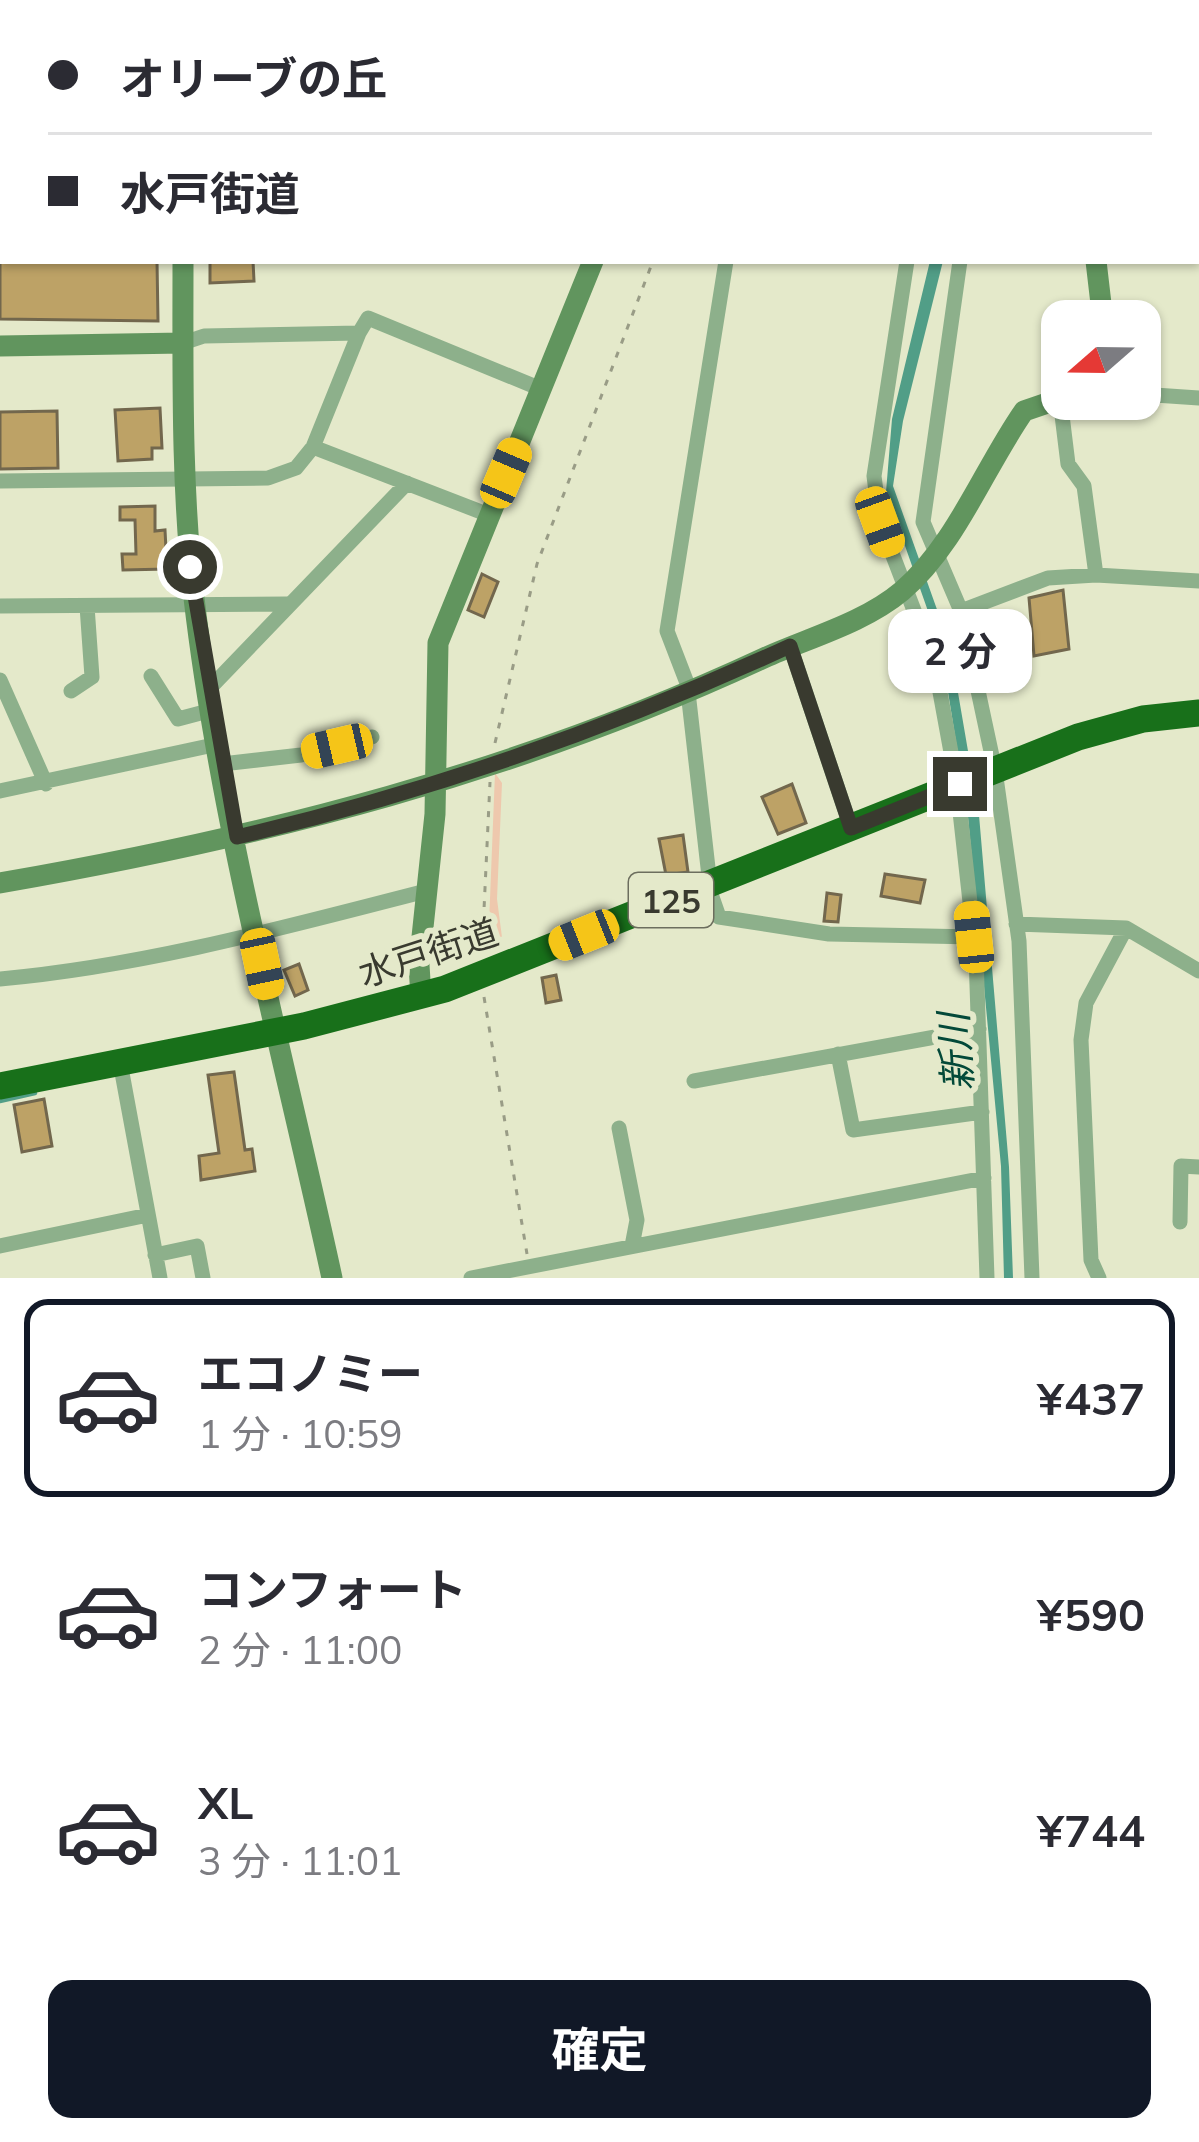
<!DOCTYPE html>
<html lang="ja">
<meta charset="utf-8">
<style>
body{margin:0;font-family:Mulish,"Noto Sans JP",sans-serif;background:#f2f2f3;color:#2b2b33;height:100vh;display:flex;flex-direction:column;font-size:45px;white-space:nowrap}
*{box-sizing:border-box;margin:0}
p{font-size:39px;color:#7c7c81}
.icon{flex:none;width:66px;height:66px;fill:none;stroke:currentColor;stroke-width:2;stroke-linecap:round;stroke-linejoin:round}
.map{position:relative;height:1278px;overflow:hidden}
.drawer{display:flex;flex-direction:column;background:#fff;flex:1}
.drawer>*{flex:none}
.banner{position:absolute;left:0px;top:0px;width:1200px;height:264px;box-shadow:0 3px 9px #0004;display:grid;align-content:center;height:264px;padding:0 48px;background:#fff}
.needle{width:78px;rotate:250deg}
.fabs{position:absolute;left:1041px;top:300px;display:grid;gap:24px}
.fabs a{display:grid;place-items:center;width:120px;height:120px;border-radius:24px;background:#fff;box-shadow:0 3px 9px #0004;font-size:60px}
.end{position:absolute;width:54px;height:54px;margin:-27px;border:15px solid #393a2f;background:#fff;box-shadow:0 0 0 6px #fff}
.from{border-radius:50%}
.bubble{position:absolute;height:84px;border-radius:24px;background:#fff;box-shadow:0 3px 9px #0004;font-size:39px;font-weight:700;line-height:84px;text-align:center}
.car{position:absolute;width:36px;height:72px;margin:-36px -18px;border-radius:15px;box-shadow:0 0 9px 3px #0007;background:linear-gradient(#f5c518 24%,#345 0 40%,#f5c518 0 76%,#345 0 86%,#f5c518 0)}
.banner b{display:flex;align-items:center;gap:42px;height:114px;font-size:45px}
.banner b+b{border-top:3px solid #e1e1e2}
.banner i{width:30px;height:30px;background:#2b2b33}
ul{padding:21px 0 0;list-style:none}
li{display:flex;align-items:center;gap:36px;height:198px;margin:0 24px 18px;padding:0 24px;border:6px solid transparent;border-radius:24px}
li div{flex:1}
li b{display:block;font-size:45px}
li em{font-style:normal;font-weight:700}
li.active{border-color:#111827}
li>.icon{width:108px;height:108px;stroke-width:1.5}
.primary-button{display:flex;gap:24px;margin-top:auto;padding:24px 48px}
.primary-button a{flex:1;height:138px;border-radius:24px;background:#111827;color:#fff;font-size:48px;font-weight:700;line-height:138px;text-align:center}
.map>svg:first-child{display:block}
.green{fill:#eec8ad}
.water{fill:#519e87}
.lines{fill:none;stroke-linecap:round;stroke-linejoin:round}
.stream{stroke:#519e87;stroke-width:4.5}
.building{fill:#bda266;stroke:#72674d;stroke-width:3}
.path{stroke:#999c86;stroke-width:3;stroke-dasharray:6 9;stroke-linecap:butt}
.street{stroke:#8db08b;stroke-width:15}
.secondary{stroke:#61955e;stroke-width:21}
.highway{stroke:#18701a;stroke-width:27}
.route{stroke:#393a2f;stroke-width:15}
.labels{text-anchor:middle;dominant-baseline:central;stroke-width:12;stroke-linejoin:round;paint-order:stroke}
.shield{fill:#e4e9ca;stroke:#6c6e5e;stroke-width:3}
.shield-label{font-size:33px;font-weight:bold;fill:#393a2f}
.street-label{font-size:36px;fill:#393a2f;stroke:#e4e9ca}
.water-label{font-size:39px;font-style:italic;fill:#034939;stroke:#e4e9ca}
</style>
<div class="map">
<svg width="1199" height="1278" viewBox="0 0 1199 1278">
<rect width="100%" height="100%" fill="#e4e9ca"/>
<!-- green -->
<path class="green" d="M 495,773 L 502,783 L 497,899 L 503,945 L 488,949 Z"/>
<!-- water -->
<path class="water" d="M 930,261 L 943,261 L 903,421 L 893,486 L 950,646 L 979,815 L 1009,1167 L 1013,1278 L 1004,1278 L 1001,1166 L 968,817 L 941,648 L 886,492 L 892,419 Z"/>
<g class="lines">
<!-- stream -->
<path class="stream" d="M 0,1101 L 35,1093"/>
</g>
<!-- building -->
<path class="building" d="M 0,261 L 157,261 L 158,321 L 0,319 Z
M 210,261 L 253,261 L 254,281 L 210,283 Z
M 160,408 L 162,448 L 152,448 L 152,459 L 118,461 L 115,410 Z
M 57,411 L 58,468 L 0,469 L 0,412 Z
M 155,506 L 155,531 L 165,530 L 167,569 L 123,570 L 122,554 L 136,554 L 135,520 L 120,520 L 120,507 Z
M 482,574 L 498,582 L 484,617 L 468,610 Z
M 1063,590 L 1069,649 L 1034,656 L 1029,598 Z
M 792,784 L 806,823 L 778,834 L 762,797 Z
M 683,835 L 688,872 L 666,875 L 659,839 Z
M 885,874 L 925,880 L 920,903 L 881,896 Z
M 827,893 L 841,895 L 838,922 L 824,921 Z
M 299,964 L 308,990 L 295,996 L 284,970 Z
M 556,975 L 561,1000 L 546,1003 L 542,978 Z
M 234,1072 L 245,1150 L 252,1149 L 255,1171 L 201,1180 L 199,1156 L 219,1153 L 208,1075 Z
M 44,1099 L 52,1146 L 22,1152 L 14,1105 Z"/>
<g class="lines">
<!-- path -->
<path class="path" d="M 755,3 L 756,0
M 495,743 L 537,564 L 653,261
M 482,952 L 490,782
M 484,997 L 527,1254"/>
<!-- street -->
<path class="street" d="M 438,0 L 438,3
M 1086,0 L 1087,3
M 573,3 L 575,0
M 773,3 L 774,0
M 998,3 L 998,0
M 1197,44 L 1199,43
M 0,187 L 3,187
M 726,261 L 667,631 L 687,683 L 711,894 L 719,917 L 829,934 L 975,937
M 907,261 L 874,476 L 880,522 L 935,665 L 957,785 L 976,956 L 987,1278
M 960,261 L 923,522 L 961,611 L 995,770 L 1019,941 L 1032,1278
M 359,333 L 368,318 L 541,389
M 183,343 L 204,336 L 359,333 L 313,447
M 1140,394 L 1199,398
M 1060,399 L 1068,464 L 1084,486 L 1096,575 L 1199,581
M 0,481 L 268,478 L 296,468 L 313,447 L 489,515
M 0,606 L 287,604
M 961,611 L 1048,578 L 1096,575
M 790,646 L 851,828
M 151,676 L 178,719 L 212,710
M 0,680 L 46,784
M 208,690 L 407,483
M 71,691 L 92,677 L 87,606
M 222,764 L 301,755 L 372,737
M 0,791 L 218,744
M 1016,924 L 1126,928 L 1199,971
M 0,979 C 144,966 286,927 426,891
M 838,1054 L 853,1130 L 982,1112
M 120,1062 L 160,1278
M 694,1081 L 979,1029
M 619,1128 L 637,1220 L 632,1246
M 1180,1222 L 1181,1166 L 1199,1167
M 0,1246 L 148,1215
M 155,1255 L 197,1246 L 203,1278
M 471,1278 L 984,1178
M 1099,1278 L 1091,1260 L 1081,1040 L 1086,1003 L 1126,928"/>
<!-- secondary -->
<path class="secondary" d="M 179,0 L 179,3
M 941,3 L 942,0
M 1197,155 L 1199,155
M 183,261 C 183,373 181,487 194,598 C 220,822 284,1057 332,1278
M 1096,261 L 1103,321
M 0,346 L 183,343
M 0,883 C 265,837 519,772 764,658 C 808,638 864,623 902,591 C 956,545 984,468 1024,411 L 1062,398
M 421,997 L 419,965 L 435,814 L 438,643 L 593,261"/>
<!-- highway -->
<path class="highway" d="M 0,1086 L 304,1026 L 445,989 L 1078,737 L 1143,719 L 1199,713"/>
</g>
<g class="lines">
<!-- route -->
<path class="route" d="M 190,567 L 237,837 C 430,792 610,729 790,646 L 851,828 L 960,784"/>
</g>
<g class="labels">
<!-- shield labels -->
<rect class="shield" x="629" y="873" width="84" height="54" rx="9"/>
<g class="shield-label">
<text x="671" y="900">125</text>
</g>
<!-- street labels -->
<g class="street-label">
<text transform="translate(428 952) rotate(-18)">水戸街道</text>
</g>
<!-- water labels -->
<g class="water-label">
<text transform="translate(955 1052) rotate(-94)">新川</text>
</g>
</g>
</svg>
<div class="fabs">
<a><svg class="needle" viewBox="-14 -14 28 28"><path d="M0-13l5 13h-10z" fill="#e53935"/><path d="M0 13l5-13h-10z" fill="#7c7c81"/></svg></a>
</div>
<i class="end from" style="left:190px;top:567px"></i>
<i class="end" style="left:960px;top:784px"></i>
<div class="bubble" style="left:888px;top:609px;width:144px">2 分</div>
<i class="car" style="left:506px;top:473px;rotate:23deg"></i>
<i class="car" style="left:880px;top:522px;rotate:160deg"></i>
<i class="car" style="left:337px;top:746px;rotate:257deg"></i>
<i class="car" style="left:584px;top:935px;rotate:248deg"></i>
<i class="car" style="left:974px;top:937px;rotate:354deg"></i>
<i class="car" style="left:262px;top:964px;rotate:168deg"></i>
<div class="banner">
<b><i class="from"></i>オリーブの丘</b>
<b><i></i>水戸街道</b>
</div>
</div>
<section class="drawer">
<ul>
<li class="active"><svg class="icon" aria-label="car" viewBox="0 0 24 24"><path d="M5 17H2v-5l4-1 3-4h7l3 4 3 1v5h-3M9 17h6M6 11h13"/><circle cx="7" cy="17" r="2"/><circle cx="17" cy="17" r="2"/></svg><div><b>エコノミー</b><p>1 分 · 10:59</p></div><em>¥437</em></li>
<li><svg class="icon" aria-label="car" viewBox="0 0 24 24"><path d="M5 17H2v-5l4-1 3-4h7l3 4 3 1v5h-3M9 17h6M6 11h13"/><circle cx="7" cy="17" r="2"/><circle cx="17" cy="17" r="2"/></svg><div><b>コンフォート</b><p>2 分 · 11:00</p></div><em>¥590</em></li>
<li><svg class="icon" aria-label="car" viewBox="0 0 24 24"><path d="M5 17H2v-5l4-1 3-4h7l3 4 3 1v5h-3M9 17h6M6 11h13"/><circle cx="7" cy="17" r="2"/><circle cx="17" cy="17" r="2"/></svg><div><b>XL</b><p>3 分 · 11:01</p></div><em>¥744</em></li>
</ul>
<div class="primary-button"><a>確定</a></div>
</section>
